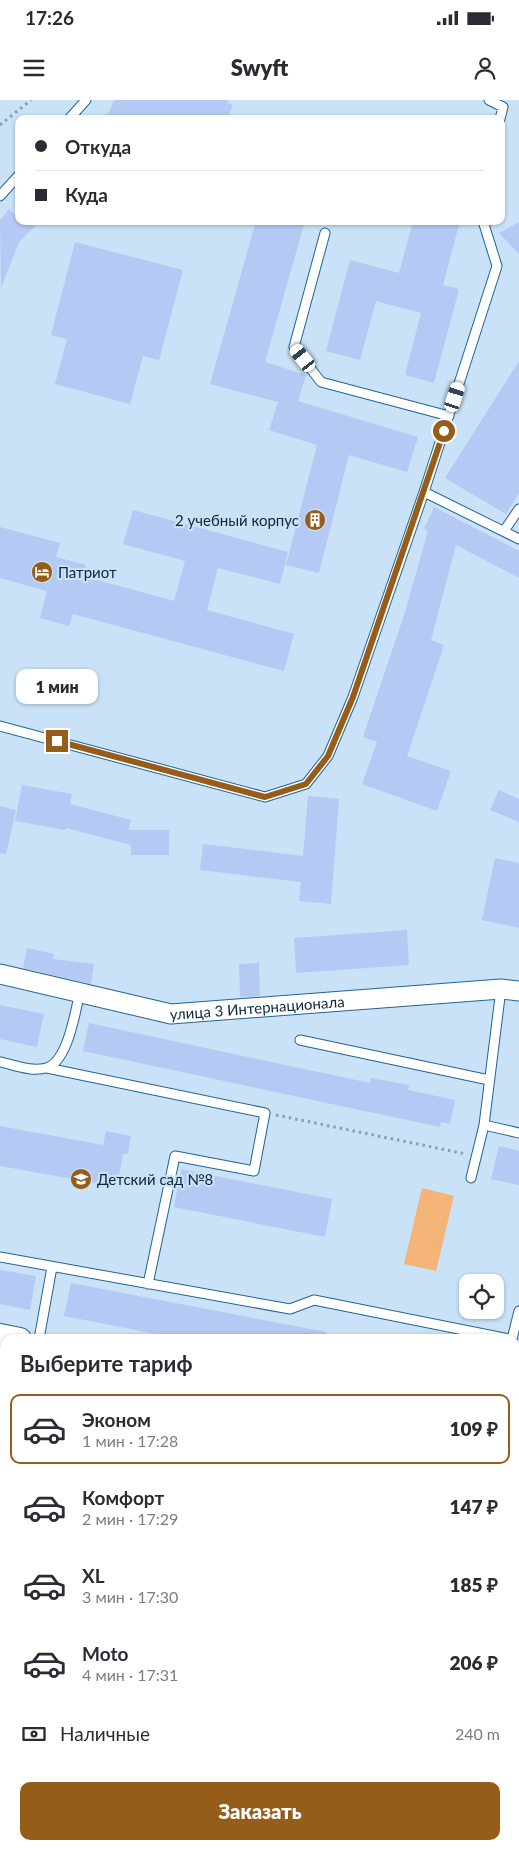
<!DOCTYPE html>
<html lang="ru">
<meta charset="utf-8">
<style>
body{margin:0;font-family:Lato,sans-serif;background:#f7f7f7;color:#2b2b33;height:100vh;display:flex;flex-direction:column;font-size:19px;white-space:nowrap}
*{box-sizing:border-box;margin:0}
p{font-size:16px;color:#7c7c81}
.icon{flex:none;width:28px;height:28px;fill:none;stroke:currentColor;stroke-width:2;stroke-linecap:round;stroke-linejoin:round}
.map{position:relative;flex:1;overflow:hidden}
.details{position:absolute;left:0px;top:1234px;width:520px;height:516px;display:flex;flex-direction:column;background:#fff;border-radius:15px 15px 0 0;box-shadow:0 1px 4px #0004}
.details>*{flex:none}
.hud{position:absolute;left:15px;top:15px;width:490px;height:110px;border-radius:10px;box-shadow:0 1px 4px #0004;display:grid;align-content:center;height:110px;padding:0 20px;background:#fff}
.fabs{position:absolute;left:459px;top:1174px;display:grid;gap:10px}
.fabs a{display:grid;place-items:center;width:45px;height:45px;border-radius:10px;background:#fff;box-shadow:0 1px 4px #0004;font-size:25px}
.end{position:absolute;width:22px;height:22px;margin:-11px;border:6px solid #965c19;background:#fff;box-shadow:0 0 0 2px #fff}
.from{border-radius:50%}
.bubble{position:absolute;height:35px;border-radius:10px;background:#fff;box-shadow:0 1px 4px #0004;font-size:16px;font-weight:800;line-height:35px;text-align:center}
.car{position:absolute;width:15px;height:30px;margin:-15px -8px;border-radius:6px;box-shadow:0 0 4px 1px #0007;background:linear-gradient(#fff 24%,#345 0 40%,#fff 0 76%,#345 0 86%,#fff 0)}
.hud b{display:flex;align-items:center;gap:18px;height:48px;font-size:19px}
.hud b+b{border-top:1px solid #e1e1e2}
.hud i{width:12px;height:12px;background:#2b2b33}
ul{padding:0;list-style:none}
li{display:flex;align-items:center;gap:15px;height:70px;margin:0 10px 8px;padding:0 10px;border:2px solid transparent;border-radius:10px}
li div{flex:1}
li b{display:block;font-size:19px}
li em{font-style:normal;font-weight:800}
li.selected{border-color:#965c19}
li>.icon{width:45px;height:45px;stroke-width:1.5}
h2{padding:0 20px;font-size:22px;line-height:60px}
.pay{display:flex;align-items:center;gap:12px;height:55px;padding:0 20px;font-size:19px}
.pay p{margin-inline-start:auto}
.cta{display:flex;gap:10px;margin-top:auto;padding:10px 20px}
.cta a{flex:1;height:58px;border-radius:10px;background:#965c19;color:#fff;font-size:20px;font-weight:800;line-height:58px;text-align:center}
.status{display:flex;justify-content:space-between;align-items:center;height:35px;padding:0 25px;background:#fff;direction:ltr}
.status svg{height:14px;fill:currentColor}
header{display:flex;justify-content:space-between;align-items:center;height:65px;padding:0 20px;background:#fff;font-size:22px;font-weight:800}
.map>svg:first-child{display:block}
.green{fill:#f4b477}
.building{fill:#b4c9f3}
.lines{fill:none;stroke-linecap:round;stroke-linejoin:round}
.service-casing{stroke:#216493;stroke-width:11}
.minor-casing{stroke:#216493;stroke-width:21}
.tertiary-casing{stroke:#216493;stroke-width:24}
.path{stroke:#849eb3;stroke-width:3;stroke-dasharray:2.5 4;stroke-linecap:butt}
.service{stroke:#fff;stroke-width:9}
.minor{stroke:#fff;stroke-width:19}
.tertiary{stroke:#fff;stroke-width:22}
.route{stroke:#965c19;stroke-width:6}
.labels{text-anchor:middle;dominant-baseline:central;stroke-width:4.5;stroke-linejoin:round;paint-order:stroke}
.poi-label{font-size:15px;fill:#0c273b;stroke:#c9e2f8;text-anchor:start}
.street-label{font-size:15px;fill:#0c273b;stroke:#c9e2f8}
</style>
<div class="status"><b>17:26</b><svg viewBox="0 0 49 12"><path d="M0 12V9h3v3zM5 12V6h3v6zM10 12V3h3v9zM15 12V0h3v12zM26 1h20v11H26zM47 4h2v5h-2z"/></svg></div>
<header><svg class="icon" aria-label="menu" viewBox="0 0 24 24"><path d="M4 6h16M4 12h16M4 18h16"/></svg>Swyft<svg class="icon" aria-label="person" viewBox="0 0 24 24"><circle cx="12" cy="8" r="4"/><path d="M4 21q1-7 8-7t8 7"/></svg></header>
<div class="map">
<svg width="519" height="1749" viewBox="0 0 519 1749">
<rect width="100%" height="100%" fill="#c9e2f8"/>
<!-- green -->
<path class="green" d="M 422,1088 L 454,1096 L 436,1171 L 404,1164 Z
M 0,1708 L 5,1709 L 5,1745 L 98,1745 L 98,1749 L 0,1749 Z"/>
<!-- building -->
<path class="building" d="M 114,0 L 228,0 L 227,3 L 233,5 L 227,19 L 106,19 Z
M 9,109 L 19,118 L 19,121 L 40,121 L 19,142 L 1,188 L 0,121 Z
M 256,121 L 305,121 L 265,262 L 306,275 L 298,301 L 418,337 L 407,372 L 349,355 L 319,473 L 286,465 L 317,345 L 269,330 L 278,302 L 210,284 Z
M 413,121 L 460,121 L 443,185 L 459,189 L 434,283 L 405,275 L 421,213 L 376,201 L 360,260 L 326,251 L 350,160 L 399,173 Z
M 519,122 L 519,154 L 499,133 Z
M 75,142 L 183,170 L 159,260 L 143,256 L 130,304 L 55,284 L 67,239 L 51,235 Z
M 519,261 L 519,393 L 506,414 L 445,378 Z
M 434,407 L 519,451 L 519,478 L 456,445 L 431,540 L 444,545 L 407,656 L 451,671 L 437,711 L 362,684 L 377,642 L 363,637 L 405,512 L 428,431 L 424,429 Z
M 133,410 L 288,452 L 280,484 L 218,468 L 207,510 L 294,534 L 284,571 L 73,514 L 69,526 L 40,518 L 47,491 L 0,478 L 0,427 L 60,443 L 56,457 L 86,465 L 83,476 L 174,501 L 185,461 L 123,444 Z
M 22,685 L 72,694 L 70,704 L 131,720 L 128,730 L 169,730 L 169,755 L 131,755 L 131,745 L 66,728 L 65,730 L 15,721 Z
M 499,690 L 519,699 L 519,722 L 490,710 Z
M 308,696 L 339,699 L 331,804 L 299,801 L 301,782 L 200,770 L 203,744 L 303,756 Z
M 0,706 L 16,710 L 6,754 L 0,753 Z
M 495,758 L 519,763 L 519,828 L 482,820 Z
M 407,830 L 409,865 L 296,873 L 294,838 Z
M 27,848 L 54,854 L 53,859 L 94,864 L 91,884 L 23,868 Z
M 259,863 L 260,896 L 240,897 L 239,864 Z
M 0,905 L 44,914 L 37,947 L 0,939 Z
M 89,923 L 370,983 L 371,978 L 409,985 L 408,990 L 455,1000 L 450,1024 L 441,1022 L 440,1027 L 83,951 Z
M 0,1026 L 103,1045 L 106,1031 L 131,1036 L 128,1054 L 123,1054 L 117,1087 L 0,1066 Z
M 499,1046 L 519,1051 L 519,1085 L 491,1079 Z
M 181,1069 L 332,1099 L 325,1137 L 174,1107 Z
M 0,1170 L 36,1176 L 30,1210 L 0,1204 Z
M 71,1183 L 326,1232 L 325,1239 L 182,1239 L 64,1216 Z"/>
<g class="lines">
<!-- service casing -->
<g class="service-casing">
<path id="service" d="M 489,0 L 503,7 L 500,19
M 69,19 L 86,0
M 0,96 L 19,75
M 325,133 L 294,247 L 321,282 L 449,316
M 424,392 L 519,439
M 504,431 L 519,409
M 0,626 L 265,697 L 306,684 L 328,656 L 353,597 L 424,392 L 497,166 L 483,121
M 501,889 L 484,1025 L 519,1033
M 300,940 L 489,980
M 0,962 C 15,965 31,972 46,968 C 68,962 75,912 80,892
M 47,968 L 265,1013 L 254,1071 L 175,1056 L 148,1184
M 471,1078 L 484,1025
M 0,1157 L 290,1209 L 314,1200 L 509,1239
M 39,1239 L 52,1167
M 512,1239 L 519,1211
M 0,1266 L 5,1267
M 515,1555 L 519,1556
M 515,1643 L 519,1644
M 263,1749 L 263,1745"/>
</g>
<!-- minor casing -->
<g class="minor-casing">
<g id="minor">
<path id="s1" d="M 0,874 L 171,914 L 501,889 L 519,891"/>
<path d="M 515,1715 L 519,1698"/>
<path d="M 508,1749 L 508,1745"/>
</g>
</g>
<!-- tertiary casing -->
<g class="tertiary-casing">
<path id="tertiary" d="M 0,1235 L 20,1239
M 515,1335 L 519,1336"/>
</g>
<!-- path -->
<path class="path" d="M 0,25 L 31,0
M 276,1015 L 466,1054"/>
<!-- service -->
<use href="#service" class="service"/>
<!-- minor -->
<use href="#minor" class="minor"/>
<!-- tertiary -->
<use href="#tertiary" class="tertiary"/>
</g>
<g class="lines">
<!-- route -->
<path class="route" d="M 57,641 L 265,697 L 306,684 L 328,656 L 353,597 L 444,331"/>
</g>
<!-- icons -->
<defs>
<g id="building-disc" transform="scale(1.125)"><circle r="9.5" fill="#965c19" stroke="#c9e2f8"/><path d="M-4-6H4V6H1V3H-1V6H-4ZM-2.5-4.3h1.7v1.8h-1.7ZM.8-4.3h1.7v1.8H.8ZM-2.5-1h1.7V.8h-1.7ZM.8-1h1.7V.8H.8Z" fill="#fff"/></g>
<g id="hotel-disc" transform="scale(1.125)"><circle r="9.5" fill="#965c19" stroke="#c9e2f8"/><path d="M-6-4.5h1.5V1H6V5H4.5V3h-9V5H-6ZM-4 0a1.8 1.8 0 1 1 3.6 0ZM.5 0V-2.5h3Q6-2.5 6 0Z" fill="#fff"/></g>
<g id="school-disc" transform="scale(1.125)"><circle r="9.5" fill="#965c19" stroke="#c9e2f8"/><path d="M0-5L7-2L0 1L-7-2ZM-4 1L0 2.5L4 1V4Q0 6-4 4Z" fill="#fff"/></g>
</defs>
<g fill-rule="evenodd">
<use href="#building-disc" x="315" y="420"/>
<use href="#hotel-disc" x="42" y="472"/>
<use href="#school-disc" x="81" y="1079"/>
</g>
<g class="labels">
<!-- poi labels -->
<g class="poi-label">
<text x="299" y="420" text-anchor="end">2 учебный корпус</text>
<text x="58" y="472">Патриот</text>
<text x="97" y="1079">Детский сад №8</text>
</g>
<!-- street labels -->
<g class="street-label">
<text stroke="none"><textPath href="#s1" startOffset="262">улица 3 Интернационала</textPath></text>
</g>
</g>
</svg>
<div class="fabs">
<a><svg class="icon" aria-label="locate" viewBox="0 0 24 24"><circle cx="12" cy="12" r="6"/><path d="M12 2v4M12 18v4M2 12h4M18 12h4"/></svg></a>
</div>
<i class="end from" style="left:444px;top:331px"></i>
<i class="end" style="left:57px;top:641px"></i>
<div class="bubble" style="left:16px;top:569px;width:82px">1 мин</div>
<i class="car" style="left:303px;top:258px;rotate:322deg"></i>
<i class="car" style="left:455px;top:297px;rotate:18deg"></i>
<div class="hud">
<b><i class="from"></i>Откуда</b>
<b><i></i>Куда</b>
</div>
<section class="details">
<h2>Выберите тариф</h2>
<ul>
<li class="selected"><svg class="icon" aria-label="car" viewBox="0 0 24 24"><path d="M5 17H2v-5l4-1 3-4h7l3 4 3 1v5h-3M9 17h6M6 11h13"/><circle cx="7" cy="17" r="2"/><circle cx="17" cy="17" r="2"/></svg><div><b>Эконом</b><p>1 мин · 17:28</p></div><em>109 ₽</em></li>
<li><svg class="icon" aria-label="car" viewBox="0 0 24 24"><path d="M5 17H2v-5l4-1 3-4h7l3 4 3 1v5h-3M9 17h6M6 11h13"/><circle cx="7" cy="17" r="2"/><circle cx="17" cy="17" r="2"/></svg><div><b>Комфорт</b><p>2 мин · 17:29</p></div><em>147 ₽</em></li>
<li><svg class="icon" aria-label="car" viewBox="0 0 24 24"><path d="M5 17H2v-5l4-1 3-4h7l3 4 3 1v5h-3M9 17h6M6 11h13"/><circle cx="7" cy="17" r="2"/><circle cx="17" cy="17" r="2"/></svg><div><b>XL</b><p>3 мин · 17:30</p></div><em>185 ₽</em></li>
<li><svg class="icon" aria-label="car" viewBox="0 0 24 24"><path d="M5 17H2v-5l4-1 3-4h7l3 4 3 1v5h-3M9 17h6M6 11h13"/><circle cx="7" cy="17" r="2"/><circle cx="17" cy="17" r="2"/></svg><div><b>Moto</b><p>4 мин · 17:31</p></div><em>206 ₽</em></li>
</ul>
<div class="pay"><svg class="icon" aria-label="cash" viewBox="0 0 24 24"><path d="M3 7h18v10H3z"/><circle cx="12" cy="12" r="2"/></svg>Наличные<p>240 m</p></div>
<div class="cta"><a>Заказать</a></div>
</section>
</div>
